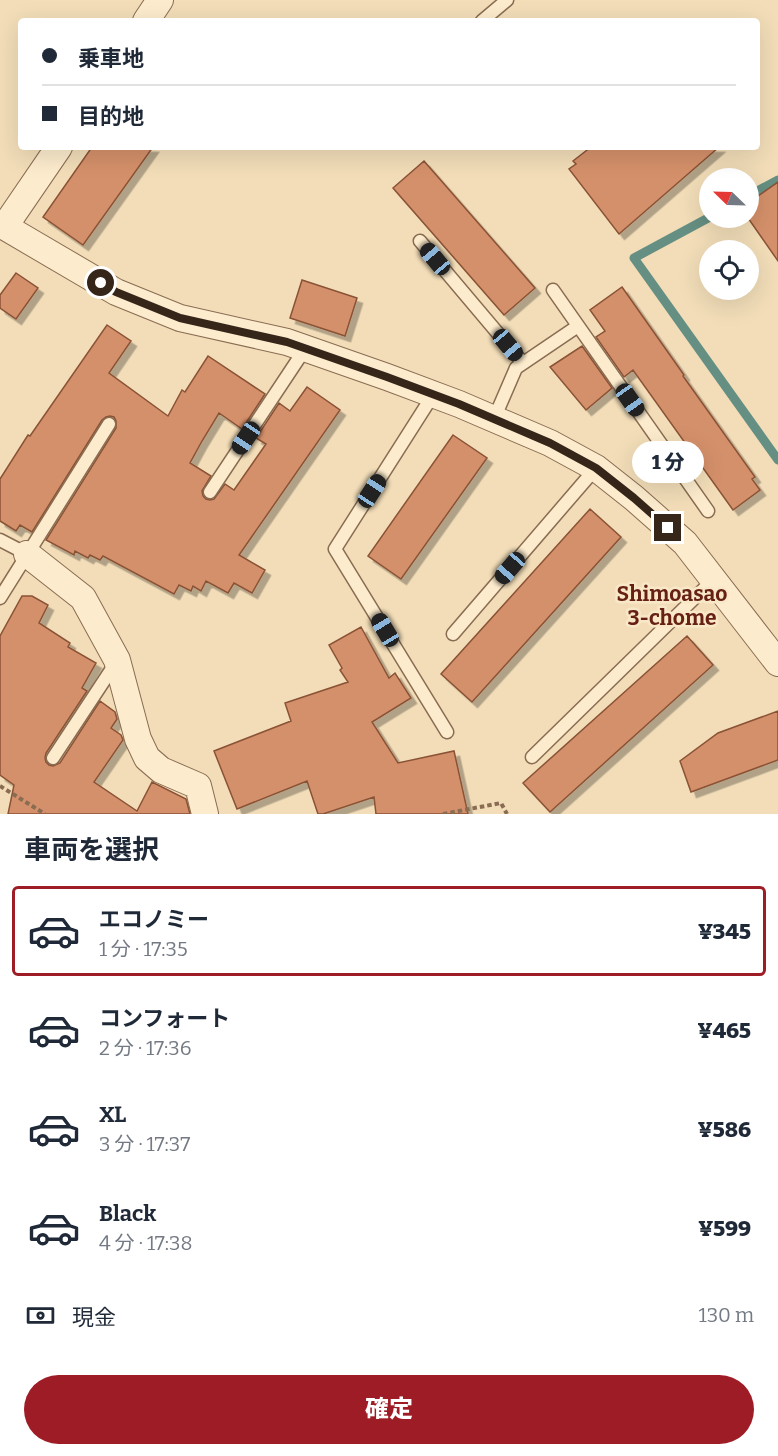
<!DOCTYPE html>
<html lang="ja">
<meta charset="utf-8">
<style>
body{margin:0;font-family:Bitter,"Noto Sans JP",serif;background:#f6f6f7;color:#1f2937;height:100vh;display:flex;flex-direction:column;font-size:22px;white-space:nowrap}
*{box-sizing:border-box;margin:0}
p{font-size:20px;color:#747a83}
.icon{flex:none;width:33px;height:33px;fill:none;stroke:currentColor;stroke-width:2;stroke-linecap:round;stroke-linejoin:round}
.map{position:relative;height:814px;overflow:hidden}
.panel{display:flex;flex-direction:column;background:#fff;flex:1}
.panel>*{flex:none}
.guide{position:absolute;left:18px;top:18px;width:742px;height:132px;border-radius:6px;box-shadow:0 6px 24px #0002;display:grid;align-content:center;height:132px;padding:0 24px;background:#fff}
.needle{width:39px;rotate:293deg}
.fabs{position:absolute;left:699px;top:168px;display:grid;gap:12px}
.fabs a{display:grid;place-items:center;width:60px;height:60px;border-radius:50%;background:#fff;box-shadow:0 6px 24px #0002;font-size:30px}
.end{position:absolute;width:27px;height:27px;margin:-14px;border:8px solid #362519;background:#fff;box-shadow:0 0 0 3px #fff}
.from{border-radius:50%}
.bubble{position:absolute;height:42px;border-radius:21px;background:#fff;box-shadow:0 6px 24px #0002;font-size:20px;font-weight:800;line-height:42px;text-align:center}
.car{position:absolute;width:18px;height:36px;margin:-18px -9px;border-radius:8px;box-shadow:0 0 4px 2px #0007;background:linear-gradient(#222 24%,#8ab4d8 0 40%,#222 0 76%,#8ab4d8 0 86%,#222 0)}
.guide b{display:flex;align-items:center;gap:21px;height:57px;font-size:22px}
.guide b+b{border-top:2px solid #e0e1e3}
.guide i{width:15px;height:15px;background:#1f2937}
ul{padding:0;list-style:none}
li{display:flex;align-items:center;gap:18px;height:90px;margin:0 12px 9px;padding:0 12px;border:3px solid transparent;border-radius:6px}
li div{flex:1}
li b{display:block;font-size:22px}
li em{font-style:normal;font-weight:800}
li.selected{border-color:#9e1c25}
li>.icon{width:54px;height:54px;stroke-width:1.5}
h2{padding:0 24px;font-size:27px;line-height:72px}
.pay{display:flex;align-items:center;gap:15px;height:66px;padding:0 24px;font-size:22px}
.pay p{margin-inline-start:auto}
.primary-button{display:flex;gap:12px;margin-top:auto;padding:12px 24px}
.primary-button a{flex:1;height:69px;border-radius:36px;background:#9e1c25;color:#fff;font-size:24px;font-weight:800;line-height:69px;text-align:center}
.map>svg:first-child{display:block}
.lines{fill:none;stroke-linecap:round;stroke-linejoin:round}
.stream{stroke:#658f82;stroke-width:9}
.building{fill:#d4906a;stroke:#8a5236;stroke-width:1.5;filter:url(#shadow)}
.lane-casing{stroke:#896c52;stroke-width:15}
.street-casing{stroke:#896c52;stroke-width:28}
.path{stroke:#896c52;stroke-width:4;stroke-dasharray:4.5 3;stroke-linecap:butt}
.lane{stroke:#fcebcc;stroke-width:12}
.street{stroke:#fcebcc;stroke-width:26}
.route{stroke:#362519;stroke-width:8}
.labels{text-anchor:middle;dominant-baseline:central;stroke-width:5;stroke-linejoin:round;paint-order:stroke}
.neighbourhood-label{font-size:21px;font-weight:bold;fill:#672014;stroke:#f9e8c8}
</style>
<div class="map">
<svg width="778" height="814" viewBox="0 0 778 814">
<defs>
<filter id="shadow"><feDropShadow dx="5.5" dy="5.5" stdDeviation="0" flood-color="#0004"/></filter>
</defs>
<rect width="100%" height="100%" fill="#f2ddb8"/>
<g class="lines">
<!-- stream -->
<path class="stream" d="M 748,196 L 778,180
M 710,217 L 634,258 L 778,460"/>
</g>
<!-- building -->
<path class="building" d="M 92,147 L 153,147 L 83,245 L 43,217 Z
M 591,147 L 719,147 L 619,234 L 569,169 L 576,164 L 573,161 Z
M 424,161 L 535,288 L 504,315 L 393,188 Z
M 778,182 L 778,261 L 748,218 L 748,203 Z
M 16,273 L 38,288 L 16,319 L 0,308 L 0,295 Z
M 302,280 L 357,298 L 345,336 L 290,318 Z
M 622,287 L 684,375 L 683,376 L 755,477 L 752,479 L 760,490 L 733,510 L 633,370 L 624,377 L 596,337 L 605,331 L 590,310 Z
M 107,325 L 131,341 L 109,373 L 168,416 L 182,390 L 185,392 L 208,356 L 265,394 L 242,429 L 219,413 L 202,441 L 190,463 L 211,476 L 202,491 L 203,496 L 206,499 L 210,500 L 214,499 L 225,484 L 234,490 L 266,444 L 256,438 L 279,403 L 290,411 L 307,387 L 340,410 L 239,555 L 265,570 L 252,593 L 234,583 L 228,593 L 206,581 L 201,591 L 193,586 L 191,591 L 179,585 L 174,594 L 103,556 L 100,560 L 90,555 L 88,558 L 75,551 L 74,555 L 46,540 L 116,428 L 116,421 L 114,417 L 110,416 L 106,417 L 102,420 L 32,532 L 20,525 L 16,531 L 0,521 L 0,479 L 28,435 L 30,436 Z
M 582,346 L 612,388 L 586,410 L 550,367 Z
M 453,435 L 487,458 L 401,579 L 368,556 Z
M 590,509 L 621,537 L 472,702 L 441,674 Z
M 22,596 L 32,596 L 48,605 L 39,623 L 70,643 L 68,647 L 96,663 L 82,688 L 87,691 L 46,753 L 45,758 L 46,762 L 49,765 L 53,766 L 60,763 L 100,701 L 115,712 L 117,719 L 111,728 L 121,735 L 123,740 L 94,782 L 137,811 L 152,782 L 186,799 L 190,814 L 8,814 L 14,785 L 0,775 L 0,636 Z
M 361,627 L 389,678 L 395,673 L 411,698 L 372,722 L 398,763 L 454,751 L 468,814 L 376,814 L 374,797 L 323,814 L 318,814 L 307,781 L 237,809 L 214,751 L 291,721 L 285,703 L 348,682 L 340,670 L 342,668 L 329,645 Z
M 687,636 L 713,665 L 550,812 L 523,783 Z
M 778,711 L 778,760 L 691,792 L 680,761 L 718,733 Z"/>
<g class="lines">
<!-- lane casing -->
<g class="lane-casing">
<path id="lane" d="M 482,21 L 507,0
M 420,241 L 523,363
M 553,290 L 708,511
M 433,395 L 335,549 L 447,732
M 494,419 L 516,368 L 578,326
M 210,492 L 305,349
M 0,540 L 27,554
M 0,598 L 109,424
M 453,634 L 596,468
M 532,757 L 713,580
M 53,758 L 117,661"/>
</g>
<!-- street casing -->
<g class="street-casing">
<path id="street" d="M 146,21 L 160,0
M 0,224 L 116,292 L 180,318 L 287,342 L 387,377 L 459,404 L 550,443 L 596,468 L 634,498 L 685,543 L 778,663
M 5,226 L 59,147
M 27,554 L 83,598 L 117,660 L 138,739 L 147,758 L 161,770 L 198,786 L 205,814"/>
</g>
<!-- path -->
<path class="path" d="M 0,786 L 45,814
M 443,814 L 501,803 L 507,814"/>
<!-- lane -->
<use href="#lane" class="lane"/>
<!-- street -->
<use href="#street" class="street"/>
</g>
<g class="lines">
<!-- route -->
<path class="route" d="M 101,283 L 116,292 L 180,318 L 287,342 L 387,377 L 459,404 L 550,443 L 596,468 L 634,498 L 668,528"/>
</g>
<g class="labels">
<!-- neighbourhood labels -->
<g class="neighbourhood-label">
<text x="672" y="594">Shimoasao<tspan x="672" dy="24">3-chome</tspan></text>
</g>
</g>
</svg>
<div class="fabs">
<a><svg class="needle" viewBox="-14 -14 28 28"><path d="M0-13l5 13h-10z" fill="#e53935"/><path d="M0 13l5-13h-10z" fill="#747a83"/></svg></a>
<a><svg class="icon" aria-label="locate" viewBox="0 0 24 24"><circle cx="12" cy="12" r="6"/><path d="M12 2v4M12 18v4M2 12h4M18 12h4"/></svg></a>
</div>
<i class="end from" style="left:101px;top:283px"></i>
<i class="end" style="left:668px;top:528px"></i>
<div class="bubble" style="left:632px;top:441px;width:72px">1 分</div>
<i class="car" style="left:435px;top:259px;rotate:320deg"></i>
<i class="car" style="left:508px;top:345px;rotate:140deg"></i>
<i class="car" style="left:630px;top:400px;rotate:145deg"></i>
<i class="car" style="left:246px;top:438px;rotate:214deg"></i>
<i class="car" style="left:372px;top:491px;rotate:33deg"></i>
<i class="car" style="left:510px;top:568px;rotate:221deg"></i>
<i class="car" style="left:385px;top:630px;rotate:329deg"></i>
<div class="guide">
<b><i class="from"></i>乗車地</b>
<b><i></i>目的地</b>
</div>
</div>
<section class="panel">
<h2>車両を選択</h2>
<ul>
<li class="selected"><svg class="icon" aria-label="car" viewBox="0 0 24 24"><path d="M5 17H2v-5l4-1 3-4h7l3 4 3 1v5h-3M9 17h6M6 11h13"/><circle cx="7" cy="17" r="2"/><circle cx="17" cy="17" r="2"/></svg><div><b>エコノミー</b><p>1 分 · 17:35</p></div><em>¥345</em></li>
<li><svg class="icon" aria-label="car" viewBox="0 0 24 24"><path d="M5 17H2v-5l4-1 3-4h7l3 4 3 1v5h-3M9 17h6M6 11h13"/><circle cx="7" cy="17" r="2"/><circle cx="17" cy="17" r="2"/></svg><div><b>コンフォート</b><p>2 分 · 17:36</p></div><em>¥465</em></li>
<li><svg class="icon" aria-label="car" viewBox="0 0 24 24"><path d="M5 17H2v-5l4-1 3-4h7l3 4 3 1v5h-3M9 17h6M6 11h13"/><circle cx="7" cy="17" r="2"/><circle cx="17" cy="17" r="2"/></svg><div><b>XL</b><p>3 分 · 17:37</p></div><em>¥586</em></li>
<li><svg class="icon" aria-label="car" viewBox="0 0 24 24"><path d="M5 17H2v-5l4-1 3-4h7l3 4 3 1v5h-3M9 17h6M6 11h13"/><circle cx="7" cy="17" r="2"/><circle cx="17" cy="17" r="2"/></svg><div><b>Black</b><p>4 分 · 17:38</p></div><em>¥599</em></li>
</ul>
<div class="pay"><svg class="icon" aria-label="cash" viewBox="0 0 24 24"><path d="M3 7h18v10H3z"/><circle cx="12" cy="12" r="2"/></svg>現金<p>130 m</p></div>
<div class="primary-button"><a>確定</a></div>
</section>
